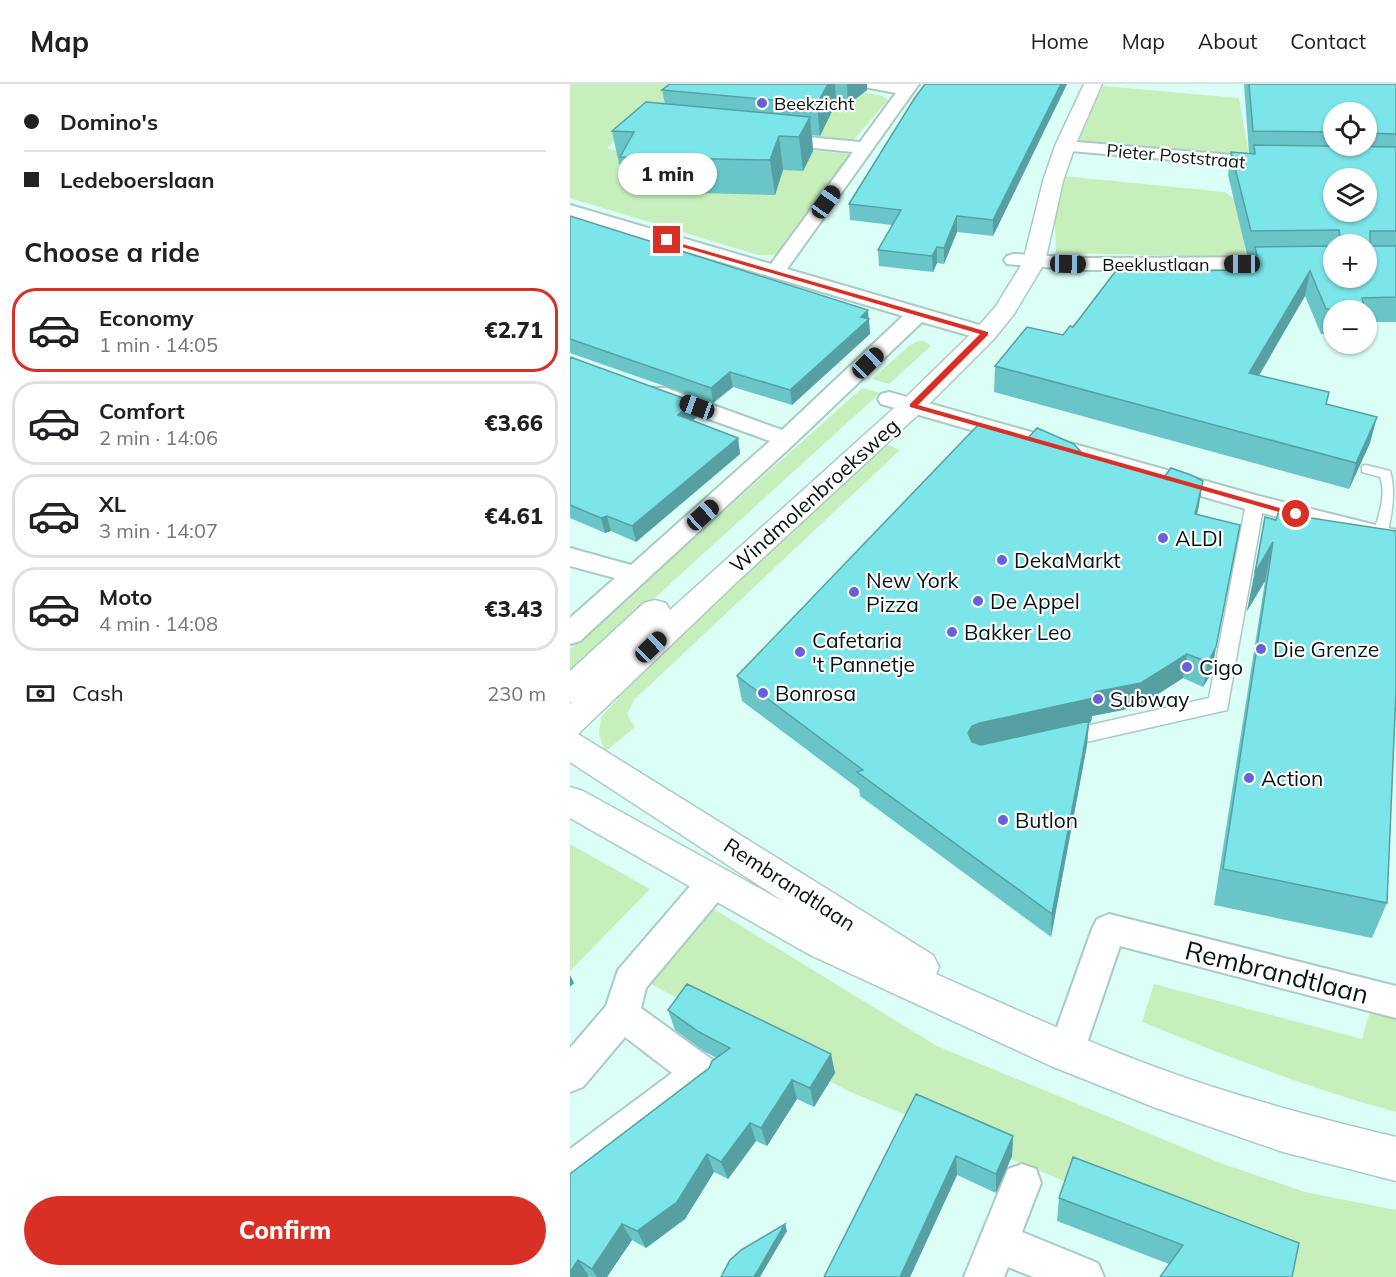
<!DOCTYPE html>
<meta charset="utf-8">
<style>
body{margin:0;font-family:Mulish,sans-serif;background:#f6f6f6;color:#202124;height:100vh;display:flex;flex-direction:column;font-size:22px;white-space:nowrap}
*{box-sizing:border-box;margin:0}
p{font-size:20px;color:#757577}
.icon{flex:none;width:33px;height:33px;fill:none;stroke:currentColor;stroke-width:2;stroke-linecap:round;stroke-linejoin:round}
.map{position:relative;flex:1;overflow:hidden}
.drawer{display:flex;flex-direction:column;background:#fff;width:570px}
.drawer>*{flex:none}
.top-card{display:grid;align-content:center;height:132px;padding:0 24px;background:#fff}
.buttons{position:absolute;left:753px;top:18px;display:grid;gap:12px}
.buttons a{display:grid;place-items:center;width:54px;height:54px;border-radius:50%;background:#fff;box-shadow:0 2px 4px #0004;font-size:30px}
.end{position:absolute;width:27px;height:27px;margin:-14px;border:8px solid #d93025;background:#fff;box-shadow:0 0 0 3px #fff}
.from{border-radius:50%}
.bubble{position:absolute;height:42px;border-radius:21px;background:#fff;box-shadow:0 2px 4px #0004;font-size:20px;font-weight:800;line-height:42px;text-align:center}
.car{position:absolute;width:18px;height:36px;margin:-18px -9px;border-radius:8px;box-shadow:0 0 4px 2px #0007;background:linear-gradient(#222 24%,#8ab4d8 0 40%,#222 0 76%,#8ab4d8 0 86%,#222 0)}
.top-card b{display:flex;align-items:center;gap:21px;height:57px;font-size:22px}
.top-card b+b{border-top:2px solid #e0e0e0}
.top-card i{width:15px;height:15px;background:#202124}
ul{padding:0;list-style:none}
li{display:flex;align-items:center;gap:18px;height:84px;margin:0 12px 9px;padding:0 12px;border:3px solid #e0e0e0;border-radius:24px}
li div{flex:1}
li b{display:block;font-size:22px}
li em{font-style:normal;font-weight:800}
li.selected{border-color:#d93025}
li>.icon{width:54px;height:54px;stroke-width:1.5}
h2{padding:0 24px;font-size:27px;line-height:72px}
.pay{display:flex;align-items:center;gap:15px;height:66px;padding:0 24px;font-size:22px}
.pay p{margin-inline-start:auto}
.cta{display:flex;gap:12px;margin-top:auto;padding:12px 24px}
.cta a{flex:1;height:69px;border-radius:36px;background:#d93025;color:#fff;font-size:24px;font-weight:800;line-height:69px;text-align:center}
header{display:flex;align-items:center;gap:36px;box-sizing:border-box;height:84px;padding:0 30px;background:#fff;border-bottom:2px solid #e0e0e0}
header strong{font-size:28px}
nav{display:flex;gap:33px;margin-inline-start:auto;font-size:21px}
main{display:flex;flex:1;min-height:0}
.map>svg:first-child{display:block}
.green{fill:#c7efbb}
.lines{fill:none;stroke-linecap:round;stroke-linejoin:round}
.service-casing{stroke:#a9cbc3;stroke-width:3}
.pedestrian-casing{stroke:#a9cbc3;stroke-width:3}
.minor-casing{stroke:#a9cbc3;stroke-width:4}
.tertiary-casing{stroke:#a9cbc3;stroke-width:3}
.service{fill:#fff;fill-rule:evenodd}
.pedestrian{fill:#fff;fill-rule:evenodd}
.minor{fill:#fff;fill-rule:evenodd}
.tertiary{fill:#fff;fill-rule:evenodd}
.wall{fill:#6ac5c8;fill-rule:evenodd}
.shaded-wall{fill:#56a0a3}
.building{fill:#7be5e9;stroke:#56a0a3;stroke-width:1.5;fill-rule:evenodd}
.route{fill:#d93025}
.poi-dot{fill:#6661da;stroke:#fff;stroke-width:2}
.labels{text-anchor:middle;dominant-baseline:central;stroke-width:4.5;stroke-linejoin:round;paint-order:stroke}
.far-poi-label{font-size:18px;fill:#071411;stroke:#fff;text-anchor:start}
.far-street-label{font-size:18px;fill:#071411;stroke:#fff}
.street-label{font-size:21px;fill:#071411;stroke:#fff}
.poi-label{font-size:21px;fill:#071411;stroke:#fff;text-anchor:start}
.near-street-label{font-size:26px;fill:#071411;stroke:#fff}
</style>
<header>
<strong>Map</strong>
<nav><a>Home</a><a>Map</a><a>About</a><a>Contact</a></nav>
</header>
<main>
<section class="drawer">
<div class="top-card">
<b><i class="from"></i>Domino's</b>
<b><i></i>Ledeboerslaan</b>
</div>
<h2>Choose a ride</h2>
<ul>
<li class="selected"><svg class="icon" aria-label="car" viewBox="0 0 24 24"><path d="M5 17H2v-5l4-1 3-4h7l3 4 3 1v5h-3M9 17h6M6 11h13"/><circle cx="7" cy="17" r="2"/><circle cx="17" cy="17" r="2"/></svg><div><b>Economy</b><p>1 min · 14:05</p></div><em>€2.71</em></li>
<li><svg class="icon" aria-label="car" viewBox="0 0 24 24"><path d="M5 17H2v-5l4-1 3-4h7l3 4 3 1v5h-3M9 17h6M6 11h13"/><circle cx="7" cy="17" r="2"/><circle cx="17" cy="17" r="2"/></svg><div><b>Comfort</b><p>2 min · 14:06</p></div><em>€3.66</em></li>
<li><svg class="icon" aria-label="car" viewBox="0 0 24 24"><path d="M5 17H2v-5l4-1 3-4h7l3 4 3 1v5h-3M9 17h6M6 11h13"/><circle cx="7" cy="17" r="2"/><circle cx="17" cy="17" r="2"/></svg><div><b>XL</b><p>3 min · 14:07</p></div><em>€4.61</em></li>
<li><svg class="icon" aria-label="car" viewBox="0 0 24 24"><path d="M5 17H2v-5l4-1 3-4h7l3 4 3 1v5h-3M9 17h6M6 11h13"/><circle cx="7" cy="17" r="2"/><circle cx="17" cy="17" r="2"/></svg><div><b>Moto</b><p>4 min · 14:08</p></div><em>€3.43</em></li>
</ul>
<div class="pay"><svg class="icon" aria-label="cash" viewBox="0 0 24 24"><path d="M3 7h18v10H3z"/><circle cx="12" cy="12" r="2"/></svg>Cash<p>230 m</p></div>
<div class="cta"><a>Confirm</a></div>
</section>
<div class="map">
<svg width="826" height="1193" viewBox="0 0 826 1193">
<rect width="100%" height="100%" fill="#dbfef6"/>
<!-- green -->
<path class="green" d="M 0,0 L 149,0 L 265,21 L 283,7 L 313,12 L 318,16 L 282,58 L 53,37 L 44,46 L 52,48 L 37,65 L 79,69 L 227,65 L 280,70 L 208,171 L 188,171 L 0,114 Z
M 533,2 L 669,14 L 679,70 L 622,68 L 512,57 L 509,55 Z
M 493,92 L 655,108 L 667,117 L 676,173 L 486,169 L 484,113 Z
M 348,257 L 354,257 L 361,262 L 319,300 L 302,295 L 340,261 Z
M 292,304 L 310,309 L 0,591 L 0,565 Z
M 311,358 L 330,366 L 64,616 L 57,630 L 65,643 L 35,668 L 29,650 L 31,633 L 77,583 Z
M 0,760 L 80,805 L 0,887 Z
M 142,824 L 367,962 L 653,1080 L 735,1108 L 826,1126 L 826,1193 L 725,1193 L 278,1007 L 81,900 Z
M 584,900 L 792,955 L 801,924 L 819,928 L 826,936 L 826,1028 C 739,1004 655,972 572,938 Z"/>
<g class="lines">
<!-- service casing -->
<g class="service-casing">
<path id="service" d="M 796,381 L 820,387 C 826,406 822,431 817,451 L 810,455 L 803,451 C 808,433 817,411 810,393 L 792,388 L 792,382 Z"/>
</g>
<!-- pedestrian casing -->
<g class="pedestrian-casing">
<path id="pedestrian" d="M 685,413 L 694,419 L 657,626 L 490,664 L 482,662 L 479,656 L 482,650 L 490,648 L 639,614 L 676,419 Z"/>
</g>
<!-- minor casing -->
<g class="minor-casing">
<path id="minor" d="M 292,0 L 349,0 L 217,185 L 423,245 L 426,250 L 423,255 L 415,256 L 352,238 L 224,360 L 10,557 L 0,560 L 0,534 L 45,494 L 0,482 L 0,464 L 61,481 L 200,357 L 80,314 L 77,309 L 80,304 L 96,304 L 212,346 L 333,232 L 0,133 L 0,121 L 201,180 L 283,68 L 204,60 L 195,55 L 204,50 L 290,58 L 326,9 L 294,3 Z
M 495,57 L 698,74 L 707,79 L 698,84 L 489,66 L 486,62 L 489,58 Z
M 444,170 L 511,174 L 764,173 L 764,185 L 511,186 L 437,180 L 434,176 L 437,172 Z
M 319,308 L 689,412 L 826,446 L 826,462 L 676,425 L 311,320 L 308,315 L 311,310 Z
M 145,783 L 157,787 L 161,797 L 157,807 L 76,904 L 71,924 L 144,977 L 149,989 L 144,1001 L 14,1103 L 0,1108 L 0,1065 L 102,989 L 55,953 L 13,1003 L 0,1008 L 0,964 L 36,922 L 48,886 L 133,787 Z
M 539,830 L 826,902 L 826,934 L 550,862 L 514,968 L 509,980 L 496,985 L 483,980 L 478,968 L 522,845 L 527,835 Z
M 452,1080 L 466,1085 L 471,1099 L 452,1148 L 528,1179 L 534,1193 L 463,1193 L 438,1183 L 434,1193 L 394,1193 L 438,1085 Z"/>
</g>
<!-- tertiary casing -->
<g class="tertiary-casing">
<path id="tertiary" d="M 514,0 L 532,0 L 505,62 L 493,97 L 475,178 L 444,230 L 424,255 L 351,328 L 169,496 L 8,650 L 363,871 L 369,883 L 366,890 C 438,922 510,955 585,983 C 663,1012 744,1033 826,1053 L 826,1097 L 713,1068 L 586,1024 L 481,982 L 240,871 L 0,734 L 0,703 L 13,707 L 216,819 L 0,678 L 0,620 L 2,618 L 0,618 L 0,587 L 74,519 L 85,516 L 96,519 L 100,526 L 333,316 L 406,245 L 426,222 L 453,178 L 473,97 L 485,62 Z"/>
</g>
<!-- service -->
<use href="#service" class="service"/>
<!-- pedestrian -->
<use href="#pedestrian" class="pedestrian"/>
<!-- minor -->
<use href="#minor" class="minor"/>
<!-- tertiary -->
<use href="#tertiary" class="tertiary"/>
</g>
<!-- wall -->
<path class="wall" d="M 100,0 L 297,0 L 297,6 L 278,21 L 266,19 L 250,52 L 242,51 L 243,67 L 233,87 L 213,86 L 205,111 L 57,107 L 52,80 L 49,80 L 42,47 L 95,20 L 92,6 Z
M 355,0 L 497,0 L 423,152 L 387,148 L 374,180 L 367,179 L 363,188 L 309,182 L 308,166 L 322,141 L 280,136 L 279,120 Z
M 674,0 L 826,0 L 826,238 L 796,238 L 796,226 L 764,226 L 764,250 L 751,250 L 735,212 L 689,292 L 759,308 L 756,320 L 800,359 L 779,405 L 424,308 L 425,282 L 493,251 L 503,243 L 584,187 L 680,186 L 683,171 L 677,171 L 658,91 L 661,68 L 679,69 ZM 764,28 L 796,28 L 796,62 L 764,62 ZM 764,160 L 796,160 L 764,194 Z
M 0,132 L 299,235 L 300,250 L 222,321 L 163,303 L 143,319 L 0,269 Z
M 0,273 L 124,318 L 127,333 L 122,336 L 168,354 L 170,370 L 66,458 L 41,447 L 35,449 L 0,434 Z
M 513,370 L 594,393 L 629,421 L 627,430 L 642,588 L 633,603 L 613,594 L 568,623 L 522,632 L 521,638 L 519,639 L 517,661 L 481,853 L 290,712 L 289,705 L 172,617 L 167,592 Z
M 695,433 L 817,819 L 802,854 L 644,821 L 695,497 L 677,527 Z
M 98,926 L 261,970 L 265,989 L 244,1023 L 227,1015 L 197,1062 L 186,1057 L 158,1095 L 144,1088 L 115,1135 L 76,1164 L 62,1156 L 37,1193 L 21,1193 L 19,1192 L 0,1193 L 0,1090 L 139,984 L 147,974 L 135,968 L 105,946 Z
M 346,1010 L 443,1052 L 442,1072 L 426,1109 L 387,1091 L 340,1193 L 254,1193 Z
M 489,1114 L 722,1193 L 599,1180 L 487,1137 Z"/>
<!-- shaded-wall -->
<path class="shaded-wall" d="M 258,0 L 265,0 L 266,19 L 250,52 L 247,20 Z
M 277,0 L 297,0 L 297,6 L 278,21 Z
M 491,0 L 497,0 L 423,152 L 423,136 Z
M 240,33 L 243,67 L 233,87 L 229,53 Z
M 209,52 L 213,86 L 205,111 L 200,76 Z
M 387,132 L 387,148 L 374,180 L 374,164 Z
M 367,163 L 367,179 L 363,188 L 362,172 Z
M 740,187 L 735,212 L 675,315 L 679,289 Z
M 298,226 L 300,250 L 222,321 L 220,306 Z
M 160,288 L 163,303 L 143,319 L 141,304 Z
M 124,318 L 127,333 L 111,346 L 108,331 Z
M 807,333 L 800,359 L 779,405 L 786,379 Z
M 168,354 L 170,370 L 66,458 L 62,442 Z
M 633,397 L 629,421 L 622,454 L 625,430 Z
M 37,432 L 41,447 L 35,449 L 31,434 Z
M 703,458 L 695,497 L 677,527 L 685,489 Z
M 646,563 L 642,588 L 633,603 L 638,578 Z
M 617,570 L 613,594 L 568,623 L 522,632 L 521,638 L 519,639 L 517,661 L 481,853 L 482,830 L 402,666 L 398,649 L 402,642 L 410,639 Z
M 0,891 L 4,899 L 0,903 Z
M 261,970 L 265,989 L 244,1023 L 240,1004 Z
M 222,996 L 227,1015 L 197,1062 L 191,1044 Z
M 180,1039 L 186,1057 L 158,1095 L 151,1078 Z
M 443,1052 L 442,1072 L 426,1109 L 426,1090 Z
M 137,1070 L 144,1088 L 115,1135 L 76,1164 L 67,1147 Z
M 386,1072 L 387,1091 L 340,1193 L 330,1193 Z
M 52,1140 L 62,1156 L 37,1193 L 27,1193 L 22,1185 Z
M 215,1140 L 217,1147 L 190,1193 L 184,1193 Z
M 8,1176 L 19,1192 L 18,1193 L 0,1193 L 0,1188 Z"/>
<!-- building -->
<path class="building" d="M 100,0 L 258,0 L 247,20 L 92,6 Z
M 355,0 L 491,0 L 423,136 L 387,132 L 374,164 L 367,163 L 362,172 L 308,166 L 331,126 L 279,120 L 344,15 Z
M 679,0 L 826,0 L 826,50 L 796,49 L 796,28 L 764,28 L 764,48 L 683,47 Z
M 76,18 L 240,33 L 229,53 L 209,52 L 200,76 L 50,73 L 64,48 L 42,47 Z
M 684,61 L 826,63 L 826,147 L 800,147 L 800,162 L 826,162 L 826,213 L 792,214 L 795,226 L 756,225 L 740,187 L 679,289 L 759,308 L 756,320 L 807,333 L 786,379 L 425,282 L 457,243 L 493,251 L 500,242 L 503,243 L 548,184 L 583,184 L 584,187 L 684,186 L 681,179 L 689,179 L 685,163 L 764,162 L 764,194 L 796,194 L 796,160 L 771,160 L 769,146 L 681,147 L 661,68 L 685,70 ZM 764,94 L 796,94 L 796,128 L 764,128 Z
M 0,132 L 298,226 L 291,233 L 299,235 L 220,306 L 160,288 L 141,304 L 0,255 Z
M 0,273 L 124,318 L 108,331 L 168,354 L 62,442 L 37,432 L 31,434 L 0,421 Z
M 408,341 L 457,355 L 467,344 L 504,360 L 513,370 L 594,393 L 601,384 L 621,391 L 633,397 L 625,430 L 670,441 L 646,563 L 638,578 L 617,570 L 571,599 L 525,608 L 524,614 L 410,639 L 402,642 L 398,649 L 402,658 L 411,661 L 519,637 L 482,830 L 287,688 L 293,686 L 167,592 Z
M 708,429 L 826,447 L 826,607 L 817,819 L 653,785 L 703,458 L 685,489 L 695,433 L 706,436 Z
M 117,900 L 261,970 L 240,1004 L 222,996 L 191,1044 L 180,1039 L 151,1078 L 137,1070 L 107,1118 L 67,1147 L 52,1140 L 22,1185 L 8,1176 L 0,1188 L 0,1090 L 139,984 L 142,977 L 160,964 L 129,948 L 98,926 Z
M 346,1010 L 443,1052 L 426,1090 L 386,1072 L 330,1193 L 254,1193 Z
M 503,1073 L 729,1159 L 722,1193 L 590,1193 L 613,1161 L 489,1114 Z
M 215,1140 L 184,1193 L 151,1193 L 160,1176 L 171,1166 Z"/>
<!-- route -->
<path class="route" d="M 95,155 L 418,248 L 418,251 L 348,321 L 731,430 L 723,432 L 340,323 L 340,320 L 410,250 L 95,158 Z"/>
<!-- markers -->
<g class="poi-dot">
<circle cx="192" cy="19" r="6"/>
<circle cx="593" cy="454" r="6"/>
<circle cx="432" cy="476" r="6"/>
<circle cx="284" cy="508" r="6"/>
<circle cx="408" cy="517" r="6"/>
<circle cx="382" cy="548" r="6"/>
<circle cx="691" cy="565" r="6"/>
<circle cx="230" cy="568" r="6"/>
<circle cx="617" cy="583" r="6"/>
<circle cx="193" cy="609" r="6"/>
<circle cx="528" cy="615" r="6"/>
<circle cx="679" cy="694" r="6"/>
<circle cx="433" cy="736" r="6"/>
</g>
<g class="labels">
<!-- far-poi labels -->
<g class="far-poi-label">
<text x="204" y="19">Beekzicht</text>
</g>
<!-- far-street labels -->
<g class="far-street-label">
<text transform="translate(606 72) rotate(5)">Pieter Poststraat</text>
<text x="586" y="180">Beeklustlaan</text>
</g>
<!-- street labels -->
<g class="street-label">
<text transform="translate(244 411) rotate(-42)">Windmolenbroeksweg</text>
<text transform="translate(220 800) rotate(33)">Rembrandtlaan</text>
</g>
<!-- poi labels -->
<g class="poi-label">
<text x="605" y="454">ALDI</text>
<text x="444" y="476">DekaMarkt</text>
<text x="296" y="496">New York<tspan x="296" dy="24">Pizza</tspan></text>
<text x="420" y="517">De Appel</text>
<text x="394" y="548">Bakker Leo</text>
<text x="242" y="556">Cafetaria<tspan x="242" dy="24">'t Pannetje</tspan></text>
<text x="703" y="565">Die Grenze</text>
<text x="629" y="583">Cigo</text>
<text x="205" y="609">Bonrosa</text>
<text x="540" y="615">Subway</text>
<text x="691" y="694">Action</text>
<text x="445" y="736">Butlon</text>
</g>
<!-- near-street labels -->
<g class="near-street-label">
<text transform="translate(707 888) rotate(14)">Rembrandtlaan</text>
</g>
</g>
</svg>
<div class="buttons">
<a><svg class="icon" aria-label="locate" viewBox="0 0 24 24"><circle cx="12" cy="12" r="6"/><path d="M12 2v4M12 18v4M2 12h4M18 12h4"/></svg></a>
<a><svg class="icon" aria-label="layers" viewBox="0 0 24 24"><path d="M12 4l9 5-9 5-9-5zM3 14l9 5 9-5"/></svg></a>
<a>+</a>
<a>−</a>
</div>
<i class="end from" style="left:726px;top:430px"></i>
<i class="end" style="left:97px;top:156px"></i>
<div class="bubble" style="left:48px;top:69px;width:99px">1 min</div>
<i class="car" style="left:256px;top:118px;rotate:35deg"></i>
<i class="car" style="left:498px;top:180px;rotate:91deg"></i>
<i class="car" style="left:672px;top:180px;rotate:270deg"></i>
<i class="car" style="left:298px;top:279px;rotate:46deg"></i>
<i class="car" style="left:127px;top:323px;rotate:290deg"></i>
<i class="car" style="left:133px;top:431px;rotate:48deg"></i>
<i class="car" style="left:81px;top:563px;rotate:46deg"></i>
</div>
</main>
